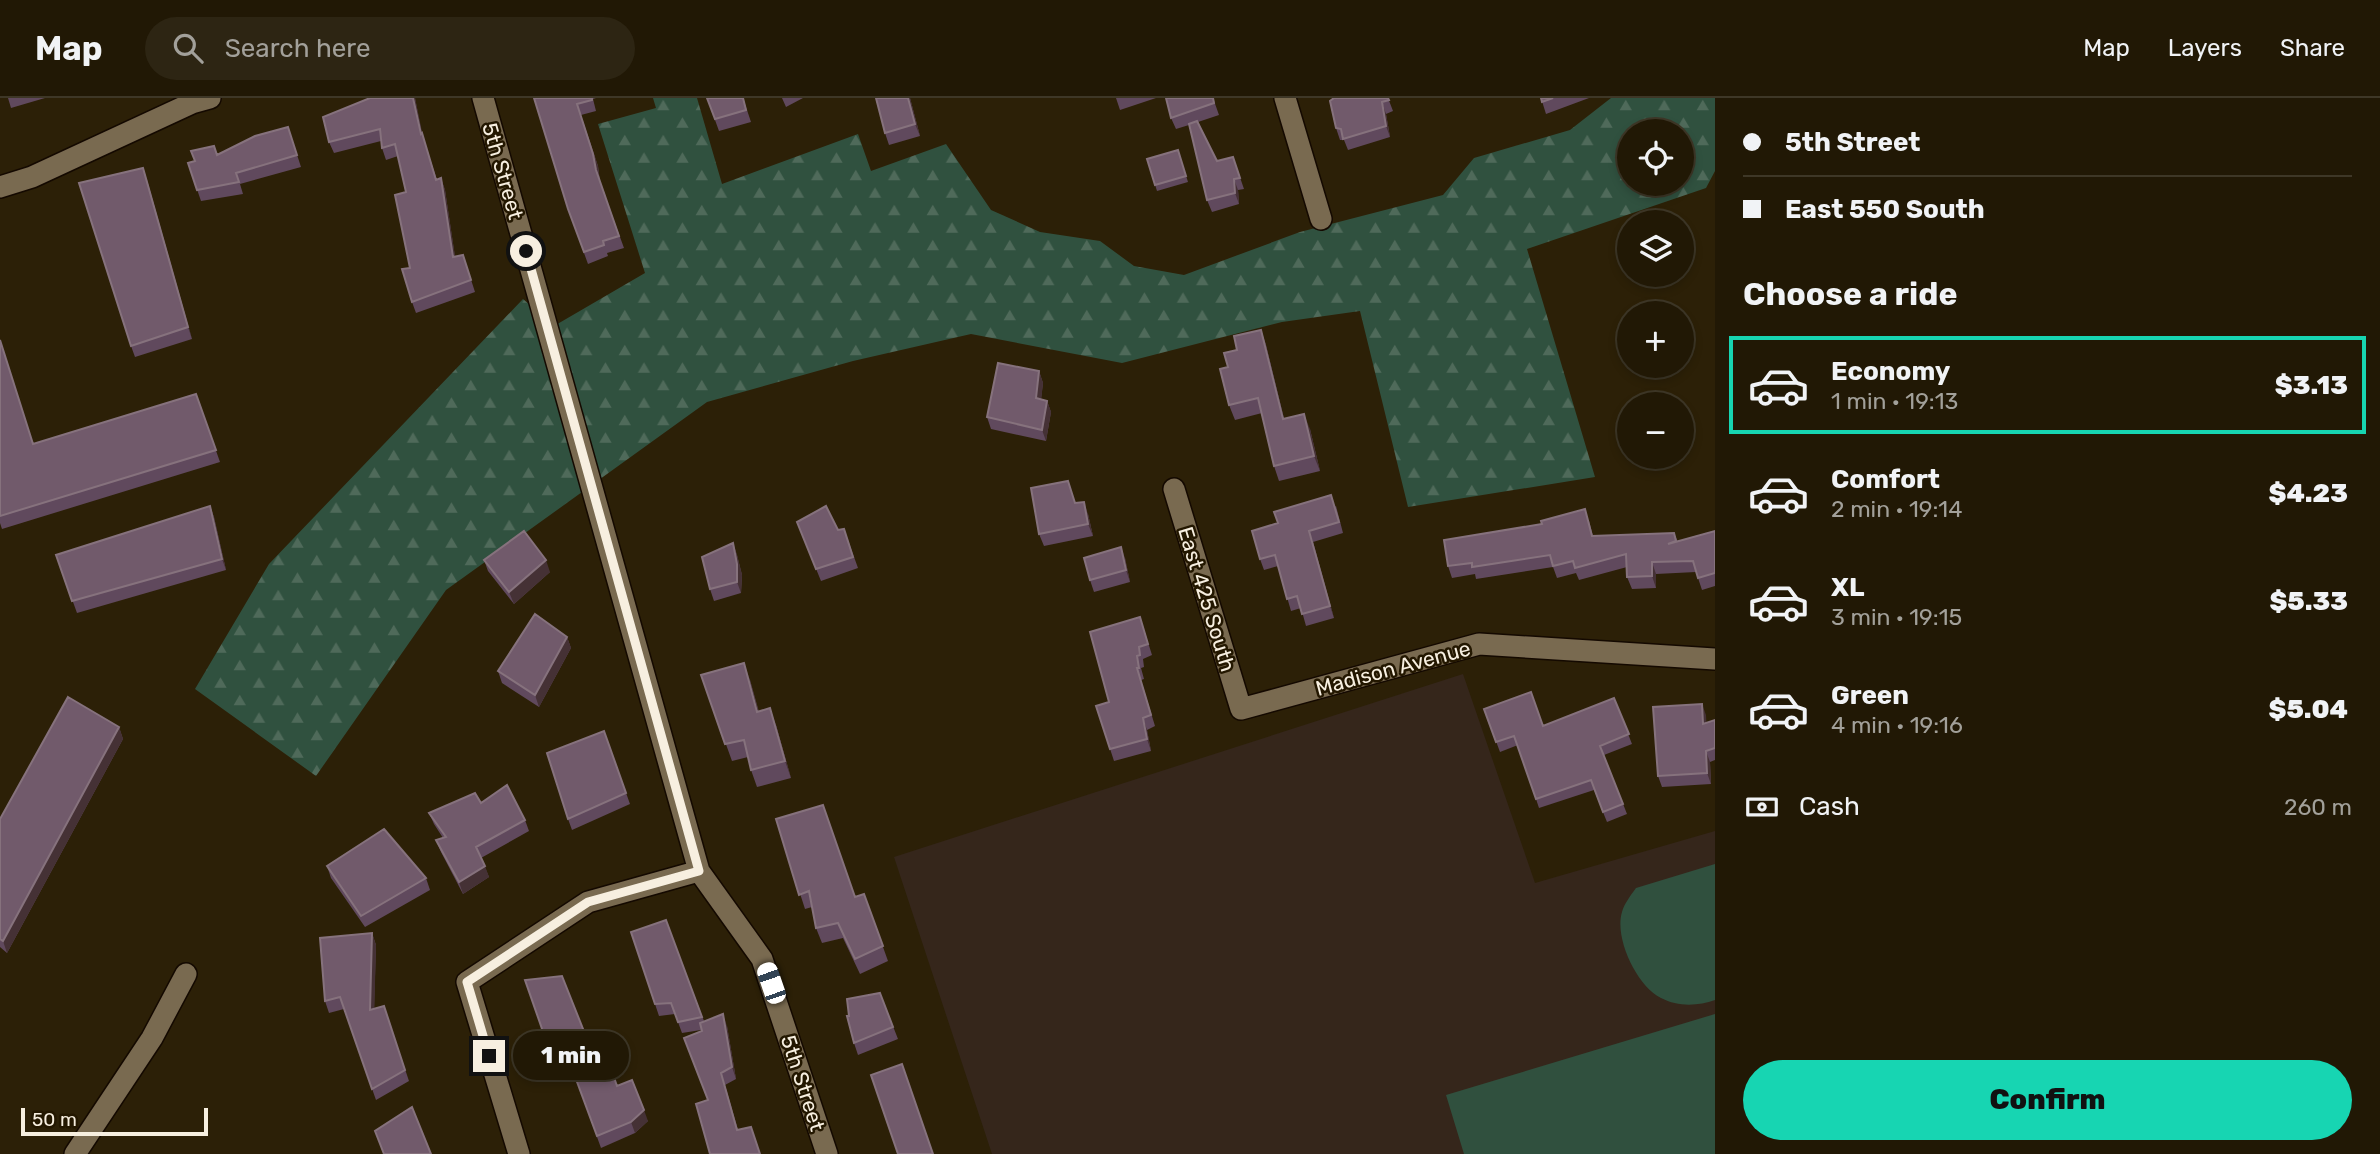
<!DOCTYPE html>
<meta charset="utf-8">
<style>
body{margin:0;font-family:Rubik,sans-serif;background:#2d2513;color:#f1f3f6;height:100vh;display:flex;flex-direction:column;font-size:26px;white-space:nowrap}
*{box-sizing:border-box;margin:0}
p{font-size:23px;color:#a2a09a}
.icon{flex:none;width:38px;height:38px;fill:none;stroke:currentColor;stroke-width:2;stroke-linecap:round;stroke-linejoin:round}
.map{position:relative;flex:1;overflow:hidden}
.side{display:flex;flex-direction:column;background:#211805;width:665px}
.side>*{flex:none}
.banner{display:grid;align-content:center;height:154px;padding:0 28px;background:#211805}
.buttons{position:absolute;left:1617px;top:21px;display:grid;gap:14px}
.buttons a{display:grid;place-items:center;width:77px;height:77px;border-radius:50%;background:#211805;box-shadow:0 4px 10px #0003,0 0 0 2px #3e3727;font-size:35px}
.scale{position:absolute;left:21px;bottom:18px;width:187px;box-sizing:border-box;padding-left:7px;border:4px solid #f7efe0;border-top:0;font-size:19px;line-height:24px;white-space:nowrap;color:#f7efe0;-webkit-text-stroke:5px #231700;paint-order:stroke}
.end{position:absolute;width:32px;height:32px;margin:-16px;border:9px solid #f7efe0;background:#111;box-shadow:0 0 0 4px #111}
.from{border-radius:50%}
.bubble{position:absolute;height:49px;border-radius:24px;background:#211805;box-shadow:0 4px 10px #0003,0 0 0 2px #3e3727;font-size:23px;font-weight:800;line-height:49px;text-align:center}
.car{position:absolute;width:21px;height:42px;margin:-21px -10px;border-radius:9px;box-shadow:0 0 5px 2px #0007;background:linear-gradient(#fff 24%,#345 0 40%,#fff 0 76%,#345 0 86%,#fff 0)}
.banner b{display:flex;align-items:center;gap:24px;height:66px;font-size:26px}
.banner b+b{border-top:2px solid #3e3727}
.banner i{width:18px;height:18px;background:#f1f3f6}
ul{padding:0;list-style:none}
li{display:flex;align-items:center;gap:21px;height:98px;margin:0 14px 10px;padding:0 14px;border:4px solid transparent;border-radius:0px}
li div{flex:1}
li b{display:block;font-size:26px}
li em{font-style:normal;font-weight:800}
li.on{border-color:#17d5b2}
li>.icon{width:63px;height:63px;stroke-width:1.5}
h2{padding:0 28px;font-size:32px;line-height:84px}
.pay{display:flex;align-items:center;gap:18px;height:77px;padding:0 28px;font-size:26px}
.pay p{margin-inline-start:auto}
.primary-button{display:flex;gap:14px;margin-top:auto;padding:14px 28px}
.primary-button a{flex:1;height:80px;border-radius:42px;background:#17d5b2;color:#111;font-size:28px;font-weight:800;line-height:80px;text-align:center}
header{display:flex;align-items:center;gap:42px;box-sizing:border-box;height:98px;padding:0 35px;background:#211805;border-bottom:2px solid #3e3727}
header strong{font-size:33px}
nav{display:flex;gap:38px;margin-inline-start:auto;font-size:24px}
.search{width:490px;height:63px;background:#2d2513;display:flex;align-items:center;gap:18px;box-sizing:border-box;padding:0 24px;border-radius:38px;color:#a2a09a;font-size:26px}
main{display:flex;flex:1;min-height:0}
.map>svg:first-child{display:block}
.education{fill:#35261b}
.forest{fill:url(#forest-firs);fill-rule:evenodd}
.pitch{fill:#30503e}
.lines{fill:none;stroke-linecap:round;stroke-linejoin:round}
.street-casing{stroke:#140900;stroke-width:24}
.street{stroke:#796a50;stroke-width:21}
.wall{fill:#60495d}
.shaded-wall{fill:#453135}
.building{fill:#715a6b;stroke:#86727d;stroke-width:2}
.route{stroke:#f7efe0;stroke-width:9}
.labels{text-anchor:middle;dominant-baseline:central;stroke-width:5;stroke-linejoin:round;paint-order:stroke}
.street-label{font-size:21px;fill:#f7efe0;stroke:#231700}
</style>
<header>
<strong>Map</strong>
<div class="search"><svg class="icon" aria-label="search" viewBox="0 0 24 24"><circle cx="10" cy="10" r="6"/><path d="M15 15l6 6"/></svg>Search here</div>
<nav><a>Map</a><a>Layers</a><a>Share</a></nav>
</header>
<main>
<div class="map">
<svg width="1715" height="1056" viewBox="0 0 1715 1056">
<defs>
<pattern id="forest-firs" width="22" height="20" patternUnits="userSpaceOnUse" patternTransform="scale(1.75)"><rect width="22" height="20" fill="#30513f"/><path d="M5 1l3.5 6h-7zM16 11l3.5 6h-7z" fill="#4f6a5a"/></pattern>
</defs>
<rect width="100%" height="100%" fill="#2c2007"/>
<!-- education -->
<path class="education" d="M 1463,576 L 1535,785 L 1715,733 L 1715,1056 L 992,1056 L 894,759 Z"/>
<!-- forest -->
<path class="forest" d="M 653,0 L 697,0 L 722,86 L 858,36 L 871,73 L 946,46 L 991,112 L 1040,134 L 1100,143 L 1134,168 L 1184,177 L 1300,134 L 1443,97 L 1474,60 L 1570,32 L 1611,0 L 1715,0 L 1715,73 L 1706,90 L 1527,151 L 1595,379 L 1408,409 L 1360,213 L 1282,224 L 1122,265 L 971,236 L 853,263 L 707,304 L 446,492 L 316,678 L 195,591 L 269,466 L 523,201 L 554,228 L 645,175 L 598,26 L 656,10 ZM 1629,33 L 1682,33 L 1682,86 L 1629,86 Z"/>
<!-- pitch -->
<path class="pitch" d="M 1715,766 L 1715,902 C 1698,908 1678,909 1661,900 C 1637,888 1614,840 1622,814 C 1624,806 1631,797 1636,790 Z
M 1715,916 L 1715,1056 L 1464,1056 L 1446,997 Z"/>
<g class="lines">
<!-- street casing -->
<g class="street-casing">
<path id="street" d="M 483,0 L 699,773 L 762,861 L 827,1056
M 1285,0 L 1321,121
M 0,89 L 32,79 L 192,5 L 210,0
M 1174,391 L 1241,611 L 1479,546 L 1715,561
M 75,1056 L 152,940 L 186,876
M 519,1056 L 467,884 L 588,804 L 699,773"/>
</g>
<!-- street -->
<use href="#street" class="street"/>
</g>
<!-- wall -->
<path class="wall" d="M 8,0 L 45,0 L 11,10 Z
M 370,0 L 415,0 L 422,36 L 437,82 L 441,80 L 445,92 L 455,159 L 463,157 L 475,194 L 416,215 L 412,204 L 406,94 L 398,58 L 386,62 L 382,50 L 381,43 L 334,55 L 329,44 Z
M 534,0 L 596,0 L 593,1 L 596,13 L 581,17 L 598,68 L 600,84 L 624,150 L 607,155 L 608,158 L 588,166 L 568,111 Z
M 707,0 L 743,0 L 751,24 L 719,33 Z
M 782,0 L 803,0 L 786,9 Z
M 876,0 L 910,0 L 920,38 L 889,47 L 885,35 Z
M 1116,0 L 1156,0 L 1120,12 Z
M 1213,0 L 1219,17 L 1198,24 L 1217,63 L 1233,59 L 1244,91 L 1238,92 L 1239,106 L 1212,114 L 1207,102 L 1189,27 L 1176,31 L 1171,20 Z
M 1388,0 L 1393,13 L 1386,16 L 1390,39 L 1348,52 L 1344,42 L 1340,42 L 1336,30 Z
M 1541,0 L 1589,0 L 1546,16 Z
M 288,29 L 301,69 L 240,86 L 243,96 L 201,103 L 188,65 L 195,63 L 191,53 L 217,57 Z
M 1178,52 L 1188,84 L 1157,93 L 1147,61 Z
M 147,82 L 192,241 L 135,259 L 131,248 Z
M 1261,232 L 1266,247 L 1284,321 L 1310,331 L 1320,373 L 1279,383 L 1274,368 L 1262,315 L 1235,322 L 1229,307 L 1237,252 Z
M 0,242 L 33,346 L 196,296 L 220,364 L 2,431 L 0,425 Z
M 1039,273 L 1043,285 L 1041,301 L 1047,303 L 1051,314 L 1046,343 L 991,331 L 987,319 Z
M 1076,405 L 1088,416 L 1093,438 L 1044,448 L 1039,436 Z
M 210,408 L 214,419 L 226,472 L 77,515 L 56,457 Z
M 1336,408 L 1343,435 L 1313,444 L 1334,520 L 1306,528 L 1301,510 L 1291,513 L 1278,468 L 1264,472 L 1260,461 Z
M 1589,423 L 1593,438 L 1674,435 L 1678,444 L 1715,433 L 1715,488 L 1702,492 L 1696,474 L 1656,476 L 1656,490 L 1632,491 L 1627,479 L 1627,469 L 1579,482 L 1576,475 L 1557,480 L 1553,469 L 1476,481 L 1475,476 L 1452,480 L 1448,468 Z
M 797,424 L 838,432 L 844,431 L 858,470 L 821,483 Z
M 733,445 L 737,457 L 742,477 L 741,495 L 714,503 L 710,491 Z
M 1125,460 L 1130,484 L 1094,494 L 1090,482 Z
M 484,462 L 550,474 L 514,506 L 488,473 Z
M 1140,519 L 1152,557 L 1143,561 L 1144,569 L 1141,570 L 1144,581 L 1141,582 L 1155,628 L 1147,632 L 1151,653 L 1114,663 L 1096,608 L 1109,604 Z
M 567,539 L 571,550 L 539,609 L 502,585 L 498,573 Z
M 701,577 L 750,582 L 759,614 L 776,627 L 791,680 L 757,689 L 751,672 L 748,659 L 732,663 Z
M 1614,600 L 1632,646 L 1604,657 L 1627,716 L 1607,724 L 1594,692 L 1539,710 L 1518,647 L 1500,654 L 1484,611 L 1544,628 Z
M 1706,617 L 1706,625 L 1715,622 L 1715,662 L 1710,664 L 1711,686 L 1662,689 L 1658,678 Z
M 119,629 L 123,641 L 7,855 L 0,849 L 0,721 Z
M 604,633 L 630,706 L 572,732 L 568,721 Z
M 481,705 L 525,722 L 529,733 L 481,760 L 489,779 L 463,796 L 441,754 L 436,742 L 443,740 L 434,726 L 429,715 Z
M 776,721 L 855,799 L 864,796 L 888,863 L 860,876 L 843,840 L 822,845 L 816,830 L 812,809 L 805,811 Z
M 327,768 L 426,780 L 430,792 L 365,829 L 331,780 Z
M 666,822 L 704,923 L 727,928 L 736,981 L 725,987 L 738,1032 L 761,1056 L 708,1002 L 701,932 L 682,935 L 675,916 L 659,918 L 631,834 Z
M 372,835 L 376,847 L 374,911 L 384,908 L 409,983 L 376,1002 L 344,911 L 329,915 L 325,903 Z
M 525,882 L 587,941 L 591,952 L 552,959 Z
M 880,895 L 898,941 L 858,957 L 854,945 L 849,918 Z
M 576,981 L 617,988 L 648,1023 L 635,1035 L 601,1050 Z"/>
<!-- shaded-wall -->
<path class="shaded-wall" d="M 413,0 L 415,0 L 425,48 L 421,36 Z
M 908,0 L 910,0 L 920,38 L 915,26 Z
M 1382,4 L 1386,16 L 1390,39 L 1386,28 Z
M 577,6 L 598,68 L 600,84 L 624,150 L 596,72 Z
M 143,70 L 147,82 L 192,241 L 188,229 Z
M 441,80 L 445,92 L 457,171 L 453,159 Z
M 1234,81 L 1238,92 L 1239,106 L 1235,95 Z
M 1261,232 L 1266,247 L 1288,336 L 1283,321 Z
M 1039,273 L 1043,285 L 1040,312 L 1036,300 Z
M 1047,303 L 1051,314 L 1046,343 L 1042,332 Z
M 1304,316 L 1310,331 L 1320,373 L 1314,358 Z
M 1084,404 L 1088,416 L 1093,438 L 1088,426 Z
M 210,408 L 214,419 L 226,472 L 222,461 Z
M 1309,433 L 1313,444 L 1334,520 L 1330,508 Z
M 733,445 L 737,457 L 742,477 L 741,495 L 737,484 Z
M 1121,449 L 1125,460 L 1130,484 L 1126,472 Z
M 546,462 L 550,474 L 514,506 L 509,494 Z
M 1652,464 L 1656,476 L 1656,490 L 1652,478 Z
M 567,539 L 571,550 L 539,609 L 535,597 Z
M 744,565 L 750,582 L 763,631 L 757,614 Z
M 1702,606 L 1706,617 L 1707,636 L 1703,626 Z
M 770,610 L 776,627 L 791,680 L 785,663 Z
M 1143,620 L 1147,632 L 1151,653 L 1147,641 Z
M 119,629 L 123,641 L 7,855 L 3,843 Z
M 1706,653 L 1710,664 L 1711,686 L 1707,675 Z
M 485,768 L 489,779 L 463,796 L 459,784 Z
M 372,835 L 376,847 L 374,923 L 370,912 Z
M 723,916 L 727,928 L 736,981 L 732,969 Z
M 721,975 L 725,987 L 741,1043 L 737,1032 Z
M 644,1012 L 648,1023 L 635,1035 L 631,1024 Z"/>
<!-- building -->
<path class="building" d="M 370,0 L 413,0 L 421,36 L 422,35 L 436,82 L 441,80 L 453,159 L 463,157 L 471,182 L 412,204 L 402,171 L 410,170 L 395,97 L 406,94 L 395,46 L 382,50 L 380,31 L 329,44 L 323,19 Z
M 534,0 L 592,0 L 592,2 L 577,6 L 593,56 L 596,72 L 619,138 L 603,143 L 604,147 L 584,154 L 568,111 Z
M 707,0 L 743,0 L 746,12 L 715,21 Z
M 876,0 L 908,0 L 915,26 L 885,35 Z
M 1166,0 L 1213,0 L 1214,5 L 1171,20 Z
M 1334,0 L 1388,0 L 1389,2 L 1382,4 L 1386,28 L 1343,41 L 1341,31 L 1336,30 L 1330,3 Z
M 1541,0 L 1553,0 L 1542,4 Z
M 1197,23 L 1217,63 L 1233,59 L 1240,80 L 1234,81 L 1235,95 L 1207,102 L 1189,26 Z
M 288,29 L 297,57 L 236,75 L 239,84 L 197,92 L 188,65 L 195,63 L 191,53 L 214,48 L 217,57 L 255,38 Z
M 1178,52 L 1186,78 L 1155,87 L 1147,61 Z
M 143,70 L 188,229 L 131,248 L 79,85 Z
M 1261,232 L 1283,321 L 1304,316 L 1314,358 L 1274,368 L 1258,300 L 1229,307 L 1220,271 L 1228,269 L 1224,255 L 1237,252 L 1234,238 Z
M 0,242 L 33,346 L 196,296 L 216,352 L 0,418 Z
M 998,265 L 1039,273 L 1036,300 L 1047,303 L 1042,332 L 987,319 Z
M 1068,383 L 1075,405 L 1084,404 L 1088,426 L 1039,436 L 1031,390 Z
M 1331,397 L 1339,424 L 1309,433 L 1330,508 L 1302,516 L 1297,498 L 1287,501 L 1275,457 L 1260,461 L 1252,433 L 1278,425 L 1274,414 Z
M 210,408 L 222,461 L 72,503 L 56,457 Z
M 826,408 L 838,432 L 844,431 L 853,459 L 816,471 L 797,424 Z
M 1585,411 L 1592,438 L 1674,435 L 1676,443 L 1668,446 L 1715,433 L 1715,475 L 1698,480 L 1693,463 L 1652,464 L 1652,478 L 1627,479 L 1626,456 L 1575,470 L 1573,463 L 1553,468 L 1550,457 L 1472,469 L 1472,465 L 1448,468 L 1444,442 L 1542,426 L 1541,423 Z
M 524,433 L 546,462 L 509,494 L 484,462 Z
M 733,445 L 737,466 L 737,484 L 710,491 L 702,459 Z
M 1121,449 L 1126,472 L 1090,482 L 1084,460 Z
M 535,516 L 567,539 L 535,597 L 498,573 Z
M 1140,519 L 1148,546 L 1139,549 L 1140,557 L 1137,558 L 1139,570 L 1137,570 L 1151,617 L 1143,620 L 1147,641 L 1110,651 L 1096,608 L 1109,604 L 1090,534 Z
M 744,565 L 757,614 L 770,610 L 785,663 L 751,672 L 744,642 L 725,646 L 701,577 Z
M 1531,594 L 1543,628 L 1614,600 L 1629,636 L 1600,648 L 1623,706 L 1603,714 L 1591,682 L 1536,701 L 1514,638 L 1496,644 L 1484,611 Z
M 68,599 L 119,629 L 3,843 L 0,841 L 0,721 Z
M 1702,606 L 1703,626 L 1715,622 L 1715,650 L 1706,653 L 1707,675 L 1658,678 L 1653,609 Z
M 604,633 L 626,695 L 568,721 L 547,655 Z
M 507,687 L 525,722 L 476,749 L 485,768 L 459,784 L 436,742 L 446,739 L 429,715 L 475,695 L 481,705 Z
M 823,707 L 855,799 L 864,796 L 883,848 L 855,861 L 838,825 L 816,830 L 809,793 L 799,797 L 776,721 Z
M 384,731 L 426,780 L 361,818 L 327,768 Z
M 666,822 L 702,919 L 678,924 L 671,905 L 655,906 L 631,834 Z
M 372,835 L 370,912 L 384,908 L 405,972 L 372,991 L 340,899 L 325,903 L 320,840 Z
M 562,878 L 587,941 L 548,948 L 525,882 Z
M 880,895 L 893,929 L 854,945 L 847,918 L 849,918 L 847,901 Z
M 723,916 L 732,969 L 721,975 L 737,1032 L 751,1029 L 760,1056 L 710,1056 L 696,1006 L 708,1002 L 684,940 L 702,933 L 700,925 Z
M 902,966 L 933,1056 L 898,1056 L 871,977 Z
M 610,968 L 617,988 L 632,982 L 644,1012 L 631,1024 L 597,1038 L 576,981 Z
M 412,1009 L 431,1056 L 384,1056 L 375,1033 Z"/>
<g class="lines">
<!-- route -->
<path class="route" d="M 489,958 L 467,884 L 588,804 L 699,773 L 526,153"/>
</g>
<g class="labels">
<!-- street labels -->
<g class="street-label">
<text transform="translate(503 73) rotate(74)">5th Street</text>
<text transform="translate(1207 501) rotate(73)">East 425 South</text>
<text transform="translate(1393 570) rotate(-15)">Madison Avenue</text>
<text transform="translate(803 985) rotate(72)">5th Street</text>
</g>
</g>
</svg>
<div class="buttons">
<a><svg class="icon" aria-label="locate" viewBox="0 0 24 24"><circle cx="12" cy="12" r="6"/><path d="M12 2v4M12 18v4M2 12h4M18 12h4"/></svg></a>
<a><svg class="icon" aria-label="layers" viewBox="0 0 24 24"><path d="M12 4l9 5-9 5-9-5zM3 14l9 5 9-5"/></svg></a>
<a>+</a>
<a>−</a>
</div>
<div class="scale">50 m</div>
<i class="end from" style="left:526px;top:153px"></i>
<i class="end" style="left:489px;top:958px"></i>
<div class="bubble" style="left:513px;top:933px;width:116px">1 min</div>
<i class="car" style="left:771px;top:885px;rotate:341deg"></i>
</div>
<section class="side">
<div class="banner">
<b><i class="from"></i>5th Street</b>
<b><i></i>East 550 South</b>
</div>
<h2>Choose a ride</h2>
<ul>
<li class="on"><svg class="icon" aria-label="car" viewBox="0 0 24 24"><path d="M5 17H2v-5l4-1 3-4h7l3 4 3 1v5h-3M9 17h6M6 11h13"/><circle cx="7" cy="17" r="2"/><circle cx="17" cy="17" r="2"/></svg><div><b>Economy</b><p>1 min · 19:13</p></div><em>$3.13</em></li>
<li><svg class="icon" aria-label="car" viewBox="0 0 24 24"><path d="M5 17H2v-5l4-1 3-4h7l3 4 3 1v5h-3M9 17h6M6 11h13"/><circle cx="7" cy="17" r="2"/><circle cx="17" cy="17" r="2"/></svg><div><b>Comfort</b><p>2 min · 19:14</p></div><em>$4.23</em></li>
<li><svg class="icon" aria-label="car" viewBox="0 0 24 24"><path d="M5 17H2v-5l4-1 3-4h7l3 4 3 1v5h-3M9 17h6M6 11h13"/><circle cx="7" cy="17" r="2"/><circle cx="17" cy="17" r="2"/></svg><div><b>XL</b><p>3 min · 19:15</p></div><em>$5.33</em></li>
<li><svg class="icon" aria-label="car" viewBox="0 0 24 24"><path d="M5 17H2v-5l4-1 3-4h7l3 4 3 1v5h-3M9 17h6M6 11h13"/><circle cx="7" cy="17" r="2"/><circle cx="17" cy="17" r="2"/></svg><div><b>Green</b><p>4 min · 19:16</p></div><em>$5.04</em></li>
</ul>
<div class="pay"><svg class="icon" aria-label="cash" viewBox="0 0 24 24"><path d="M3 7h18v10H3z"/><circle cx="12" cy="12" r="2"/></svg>Cash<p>260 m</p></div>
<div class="primary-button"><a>Confirm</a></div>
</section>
</main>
